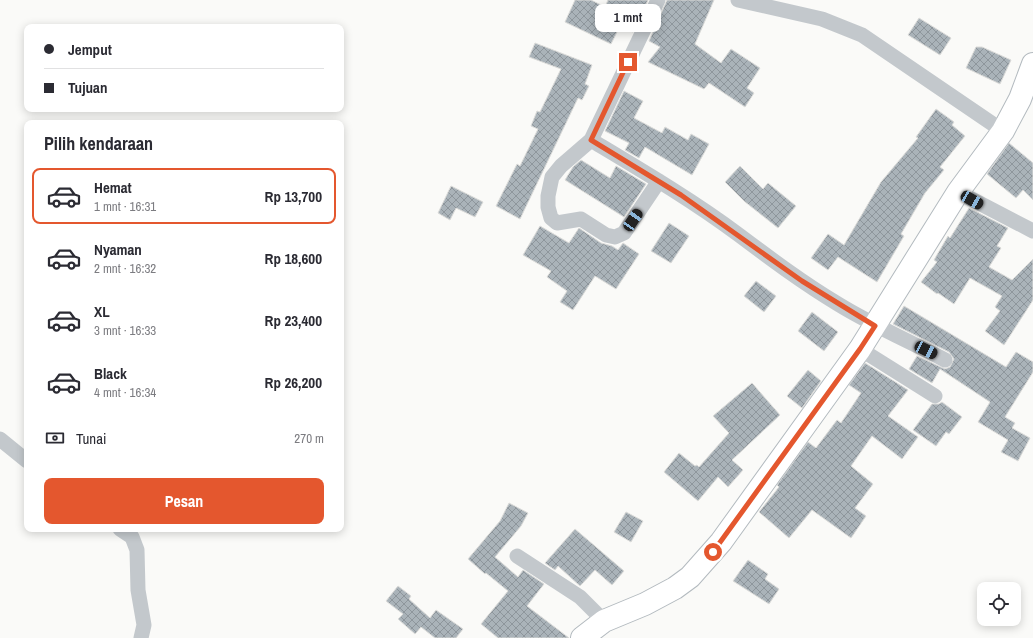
<!DOCTYPE html>
<html lang="id">
<meta charset="utf-8">
<style>
body{margin:0;font-family:"Archivo Narrow",sans-serif;background:#f7f7f7;color:#2b2b33;height:100vh;display:flex;flex-direction:column;font-size:15px;white-space:nowrap}
*{box-sizing:border-box;margin:0}
p{font-size:13px;color:#7c7c81}
.icon{flex:none;width:22px;height:22px;fill:none;stroke:currentColor;stroke-width:2;stroke-linecap:round;stroke-linejoin:round}
.map{position:relative;flex:1;overflow:hidden}
.drawer{position:absolute;left:24px;top:120px;width:320px;height:412px;display:flex;flex-direction:column;background:#fff;border-radius:8px;box-shadow:0 2px 10px #0003}
.drawer>*{flex:none}
.top-card{position:absolute;left:24px;top:24px;width:320px;height:88px;border-radius:8px;box-shadow:0 2px 10px #0003;display:grid;align-content:center;height:88px;padding:0 20px;background:#fff}
.fabs{position:absolute;left:977px;top:582px;display:grid;gap:8px}
.fabs a{display:grid;place-items:center;width:44px;height:44px;border-radius:8px;background:#fff;box-shadow:0 2px 10px #0003;font-size:20px}
.end{position:absolute;width:18px;height:18px;margin:-9px;border:5px solid #e4572e;background:#fff;box-shadow:0 0 0 2px #fff}
.from{border-radius:50%}
.bubble{position:absolute;height:28px;border-radius:8px;background:#fff;box-shadow:0 2px 10px #0003;font-size:13px;font-weight:700;line-height:28px;text-align:center}
.car{position:absolute;width:12px;height:24px;margin:-12px -6px;border-radius:5px;box-shadow:0 0 3px 1px #0007;background:linear-gradient(#222 24%,#8ab4d8 0 40%,#222 0 76%,#8ab4d8 0 86%,#222 0)}
.top-card b{display:flex;align-items:center;gap:14px;height:38px;font-size:15px}
.top-card b+b{border-top:1px solid #e1e1e2}
.top-card i{width:10px;height:10px;background:#2b2b33}
ul{padding:0;list-style:none}
li{display:flex;align-items:center;gap:12px;height:56px;margin:0 8px 6px;padding:0 12px;border:2px solid transparent;border-radius:8px}
li div{flex:1}
li b{display:block;font-size:15px}
li em{font-style:normal;font-weight:700}
li.on{border-color:#e4572e}
li>.icon{width:36px;height:36px;stroke-width:1.5}
h2{padding:0 20px;font-size:18px;line-height:48px}
.pay{display:flex;align-items:center;gap:10px;height:44px;padding:0 20px;font-size:15px}
.pay p{margin-inline-start:auto}
.button{display:flex;gap:8px;margin-top:auto;padding:8px 20px}
.button a{flex:1;height:46px;border-radius:8px;background:#e4572e;color:#fff;font-size:16px;font-weight:700;line-height:46px;text-align:center}
.map>svg:first-child{display:block}
.building{fill:url(#building-cross-hatch);stroke:#dcdcda}
.lines{fill:none;stroke-linecap:round;stroke-linejoin:round}
.secondary-casing{stroke:#b3babf;stroke-width:24}
.street{stroke:#c3c8cc;stroke-width:15}
.secondary{stroke:#fff;stroke-width:22}
.route{stroke:#e4572e;stroke-width:5}
</style>
<div class="map">
<svg width="1033" height="638" viewBox="0 0 1033 638">
<defs>
<pattern id="building-cross-hatch" width="8" height="8" patternUnits="userSpaceOnUse"><rect width="8" height="8" fill="#aab3b9"/><path d="M0 0l8 8M0 8l8-8" fill="none" stroke="#8e969c"/></pattern>
</defs>
<rect width="100%" height="100%" fill="#fafaf8"/>
<!-- building -->
<path class="building" d="M 575,0 L 591,0 L 605,7 L 608,0 L 648,0 L 633,32 L 620,26 L 611,44 L 565,22 Z
M 667,0 L 714,0 L 695,44 L 721,63 L 731,49 L 760,68 L 747,88 L 754,93 L 745,107 L 709,83 L 704,89 L 648,62 L 660,47 L 649,41 Z
M 919,18 L 951,38 L 940,55 L 908,35 Z
M 535,43 L 592,65 L 585,84 L 589,86 L 582,100 L 578,98 L 520,219 L 496,206 L 517,164 L 520,166 L 538,129 L 531,126 L 537,111 L 540,112 L 561,69 L 529,57 Z
M 976,47 L 982,47 L 1011,60 L 1000,84 L 966,68 Z
M 624,91 L 643,101 L 634,118 L 662,133 L 665,127 L 688,140 L 691,134 L 709,144 L 692,175 L 645,147 L 639,158 L 625,150 L 629,143 L 605,131 Z
M 936,109 L 954,122 L 952,125 L 965,136 L 940,167 L 944,170 L 925,193 L 901,234 L 904,236 L 877,282 L 838,257 L 828,270 L 811,258 L 828,234 L 844,245 L 881,182 L 918,138 L 916,137 Z
M 1009,143 L 1033,163 L 1033,200 L 1023,190 L 1016,198 L 987,174 Z
M 581,160 L 610,178 L 616,166 L 646,184 L 624,217 L 565,180 L 573,167 Z
M 740,166 L 763,189 L 768,183 L 796,206 L 778,228 L 744,201 L 725,182 Z
M 451,186 L 483,202 L 475,217 L 456,208 L 450,220 L 438,213 Z
M 969,208 L 1008,228 L 997,246 L 1001,248 L 989,267 L 1012,280 L 1033,259 L 1033,300 L 1004,345 L 985,331 L 1000,311 L 995,307 L 1002,296 L 970,278 L 954,304 L 938,293 L 937,294 L 921,282 L 937,262 L 934,260 L 948,236 L 950,238 Z
M 669,223 L 689,236 L 671,263 L 651,251 Z
M 540,226 L 569,243 L 579,228 L 601,243 L 612,246 L 618,250 L 623,243 L 639,254 L 616,289 L 595,276 L 573,310 L 560,302 L 567,291 L 547,277 L 551,271 L 523,255 Z
M 756,281 L 776,296 L 764,312 L 744,296 Z
M 904,306 L 1006,367 L 1016,352 L 1033,362 L 1033,372 L 1005,417 L 1015,423 L 1012,428 L 1030,438 L 1018,461 L 1001,452 L 1008,440 L 978,422 L 990,402 L 940,369 L 932,383 L 909,369 L 917,356 L 945,369 L 950,367 L 954,359 L 949,352 L 893,324 Z
M 812,312 L 838,332 L 824,351 L 798,331 Z
M 865,363 L 908,390 L 888,416 L 918,437 L 902,459 L 872,436 L 851,466 L 873,484 L 855,508 L 866,516 L 851,538 L 812,510 L 789,538 L 759,512 L 779,487 L 777,485 L 808,442 L 816,448 L 837,420 L 841,423 L 861,393 L 849,385 Z
M 808,370 L 821,381 L 802,408 L 787,396 Z
M 752,383 L 780,415 L 732,460 L 743,470 L 728,487 L 718,477 L 698,501 L 664,472 L 679,453 L 695,466 L 697,465 L 699,467 L 729,433 L 713,416 Z
M 942,402 L 962,417 L 949,434 L 946,432 L 936,446 L 913,430 L 932,404 L 939,404 Z
M 509,503 L 528,513 L 521,526 L 495,557 L 518,577 L 523,570 L 544,584 L 527,606 L 569,638 L 498,638 L 481,624 L 508,591 L 486,573 L 485,574 L 468,559 L 500,521 Z
M 626,512 L 643,521 L 631,542 L 614,532 Z
M 575,529 L 624,571 L 612,585 L 595,570 L 580,586 L 558,566 L 555,570 L 545,563 Z
M 748,560 L 768,574 L 765,579 L 779,589 L 769,604 L 733,581 Z
M 398,586 L 411,596 L 409,599 L 430,618 L 436,610 L 463,629 L 456,638 L 435,638 L 421,627 L 415,634 L 398,619 L 403,614 L 386,601 Z"/>
<g class="lines">
<!-- secondary casing -->
<g class="secondary-casing">
<path id="secondary" d="M 582,638 L 604,621 L 645,604 L 675,588 L 690,577 L 721,542 L 860,349 L 958,192 L 1003,131 L 1020,99 L 1033,64"/>
</g>
<!-- street -->
<path class="street" d="M 658,0 L 591,140 L 561,166 L 552,177 L 548,196 L 548,207 L 551,218 L 557,223 L 581,219 L 606,235 L 615,237 L 624,233 L 659,181
M 738,0 L 822,19 L 862,35 L 1003,131
M 591,140 C 641,170 692,200 739,235 C 771,259 803,283 838,304 C 872,325 909,341 945,360
M 958,192 L 1033,231
M 860,349 L 935,396
M 0,439 L 27,461
M 120,529 L 132,537 L 137,550 L 138,590 L 144,625 L 141,638
M 517,556 L 580,597 L 604,621"/>
<!-- secondary -->
<use href="#secondary" class="secondary"/>
</g>
<g class="lines">
<!-- route -->
<path class="route" d="M 628,62 L 591,140 L 681,195 L 802,281 L 875,326 L 860,349 L 713,552"/>
</g>
</svg>
<div class="fabs">
<a><svg class="icon" aria-label="locate" viewBox="0 0 24 24"><circle cx="12" cy="12" r="6"/><path d="M12 2v4M12 18v4M2 12h4M18 12h4"/></svg></a>
</div>
<i class="end from" style="left:713px;top:552px"></i>
<i class="end" style="left:628px;top:62px"></i>
<div class="bubble" style="left:595px;top:4px;width:66px">1 mnt</div>
<i class="car" style="left:972px;top:200px;rotate:120deg"></i>
<i class="car" style="left:633px;top:220px;rotate:34deg"></i>
<i class="car" style="left:926px;top:350px;rotate:117deg"></i>
<div class="top-card">
<b><i class="from"></i>Jemput</b>
<b><i></i>Tujuan</b>
</div>
<section class="drawer">
<h2>Pilih kendaraan</h2>
<ul>
<li class="on"><svg class="icon" aria-label="car" viewBox="0 0 24 24"><path d="M5 17H2v-5l4-1 3-4h7l3 4 3 1v5h-3M9 17h6M6 11h13"/><circle cx="7" cy="17" r="2"/><circle cx="17" cy="17" r="2"/></svg><div><b>Hemat</b><p>1 mnt · 16:31</p></div><em>Rp 13,700</em></li>
<li><svg class="icon" aria-label="car" viewBox="0 0 24 24"><path d="M5 17H2v-5l4-1 3-4h7l3 4 3 1v5h-3M9 17h6M6 11h13"/><circle cx="7" cy="17" r="2"/><circle cx="17" cy="17" r="2"/></svg><div><b>Nyaman</b><p>2 mnt · 16:32</p></div><em>Rp 18,600</em></li>
<li><svg class="icon" aria-label="car" viewBox="0 0 24 24"><path d="M5 17H2v-5l4-1 3-4h7l3 4 3 1v5h-3M9 17h6M6 11h13"/><circle cx="7" cy="17" r="2"/><circle cx="17" cy="17" r="2"/></svg><div><b>XL</b><p>3 mnt · 16:33</p></div><em>Rp 23,400</em></li>
<li><svg class="icon" aria-label="car" viewBox="0 0 24 24"><path d="M5 17H2v-5l4-1 3-4h7l3 4 3 1v5h-3M9 17h6M6 11h13"/><circle cx="7" cy="17" r="2"/><circle cx="17" cy="17" r="2"/></svg><div><b>Black</b><p>4 mnt · 16:34</p></div><em>Rp 26,200</em></li>
</ul>
<div class="pay"><svg class="icon" aria-label="cash" viewBox="0 0 24 24"><path d="M3 7h18v10H3z"/><circle cx="12" cy="12" r="2"/></svg>Tunai<p>270 m</p></div>
<div class="button"><a>Pesan</a></div>
</section>
</div>
